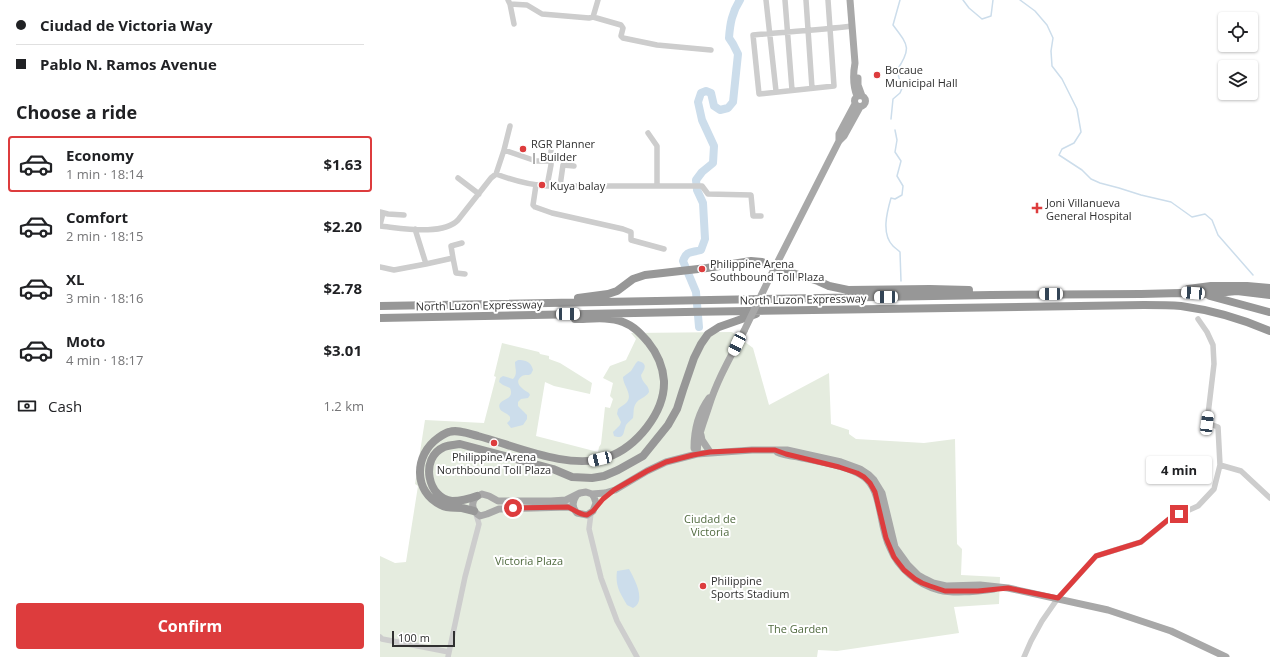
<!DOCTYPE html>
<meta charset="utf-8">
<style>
body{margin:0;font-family:"Open Sans",sans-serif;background:#f6f6f6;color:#202124;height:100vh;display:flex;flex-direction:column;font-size:15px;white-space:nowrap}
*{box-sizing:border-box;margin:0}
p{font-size:13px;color:#757577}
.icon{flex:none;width:22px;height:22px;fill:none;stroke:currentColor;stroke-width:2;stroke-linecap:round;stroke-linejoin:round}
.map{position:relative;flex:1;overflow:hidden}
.sheet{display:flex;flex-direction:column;background:#fff;width:380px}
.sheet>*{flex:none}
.guide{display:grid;align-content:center;height:88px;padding:0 16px;background:#fff}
.fabs{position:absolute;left:838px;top:12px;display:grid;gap:8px}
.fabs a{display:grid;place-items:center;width:40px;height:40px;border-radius:4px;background:#fff;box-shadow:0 1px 3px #0004;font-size:20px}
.scale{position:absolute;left:12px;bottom:10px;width:63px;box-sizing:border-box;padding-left:4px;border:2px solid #303030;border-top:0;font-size:11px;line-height:14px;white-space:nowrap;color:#303030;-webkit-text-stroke:3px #fff;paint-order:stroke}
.end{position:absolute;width:18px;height:18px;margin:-9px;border:5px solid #dd3c3d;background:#fff;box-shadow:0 0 0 2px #fff}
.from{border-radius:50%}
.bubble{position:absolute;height:28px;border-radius:4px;background:#fff;box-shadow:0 1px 3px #0004;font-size:13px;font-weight:700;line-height:28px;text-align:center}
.car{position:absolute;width:12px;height:24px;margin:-12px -6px;border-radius:5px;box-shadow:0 0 3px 1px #0007;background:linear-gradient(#fff 24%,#345 0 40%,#fff 0 76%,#345 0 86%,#fff 0)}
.guide b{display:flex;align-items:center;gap:14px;height:38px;font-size:15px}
.guide b+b{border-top:1px solid #e0e0e0}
.guide i{width:10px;height:10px;background:#202124}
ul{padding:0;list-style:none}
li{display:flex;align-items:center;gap:12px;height:56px;margin:0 8px 6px;padding:0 8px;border:2px solid transparent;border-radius:4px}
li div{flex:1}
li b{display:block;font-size:15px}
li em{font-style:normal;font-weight:700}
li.selected{border-color:#dd3c3d}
li>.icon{width:36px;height:36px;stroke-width:1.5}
h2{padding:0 16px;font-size:18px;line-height:48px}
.pay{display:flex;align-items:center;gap:10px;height:44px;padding:0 16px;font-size:15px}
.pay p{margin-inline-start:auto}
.cta{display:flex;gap:8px;margin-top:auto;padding:8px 16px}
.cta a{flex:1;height:46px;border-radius:4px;background:#dd3c3d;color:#fff;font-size:16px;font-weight:700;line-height:46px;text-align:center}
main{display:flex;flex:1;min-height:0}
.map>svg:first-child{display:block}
.green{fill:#e5ecdf}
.water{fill:#ccddeb}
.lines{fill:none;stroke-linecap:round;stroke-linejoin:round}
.stream{stroke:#ccddeb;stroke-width:1.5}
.river{stroke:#ccddeb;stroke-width:8}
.minor{stroke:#cdcdcd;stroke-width:5.5}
.major{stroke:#a8a8a8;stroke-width:7}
.highway{stroke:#979797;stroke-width:8}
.major-bridge{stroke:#a8a8a8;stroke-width:7}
.route{stroke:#dd3c3d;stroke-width:5}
.poi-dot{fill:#dd3c3d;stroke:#fff;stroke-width:1.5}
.labels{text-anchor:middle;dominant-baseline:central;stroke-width:4;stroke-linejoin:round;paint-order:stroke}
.poi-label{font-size:11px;fill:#303030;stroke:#fff;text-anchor:start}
.street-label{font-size:11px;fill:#303030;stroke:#fff}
.park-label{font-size:11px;fill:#506a3f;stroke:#fff}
</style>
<main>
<section class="sheet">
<div class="guide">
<b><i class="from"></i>Ciudad de Victoria Way</b>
<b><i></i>Pablo N. Ramos Avenue</b>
</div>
<h2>Choose a ride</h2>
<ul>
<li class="selected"><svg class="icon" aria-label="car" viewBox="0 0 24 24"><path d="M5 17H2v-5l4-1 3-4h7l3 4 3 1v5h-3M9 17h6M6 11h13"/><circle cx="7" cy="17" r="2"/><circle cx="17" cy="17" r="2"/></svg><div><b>Economy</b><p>1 min · 18:14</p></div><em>$1.63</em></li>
<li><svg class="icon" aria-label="car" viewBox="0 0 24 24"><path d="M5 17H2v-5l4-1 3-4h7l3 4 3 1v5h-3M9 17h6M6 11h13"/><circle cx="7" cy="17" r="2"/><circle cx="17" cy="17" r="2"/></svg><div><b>Comfort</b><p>2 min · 18:15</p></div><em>$2.20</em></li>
<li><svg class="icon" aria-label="car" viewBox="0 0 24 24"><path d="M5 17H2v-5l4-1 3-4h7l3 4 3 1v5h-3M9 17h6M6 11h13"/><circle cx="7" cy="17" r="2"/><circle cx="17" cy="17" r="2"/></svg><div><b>XL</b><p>3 min · 18:16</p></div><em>$2.78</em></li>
<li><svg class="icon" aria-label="car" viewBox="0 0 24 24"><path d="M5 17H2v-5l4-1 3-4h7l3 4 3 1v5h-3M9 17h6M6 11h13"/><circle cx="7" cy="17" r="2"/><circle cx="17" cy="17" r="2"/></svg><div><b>Moto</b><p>4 min · 18:17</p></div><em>$3.01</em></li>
</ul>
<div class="pay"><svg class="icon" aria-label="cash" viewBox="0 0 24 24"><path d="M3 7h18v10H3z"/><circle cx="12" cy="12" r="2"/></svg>Cash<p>1.2 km</p></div>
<div class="cta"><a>Confirm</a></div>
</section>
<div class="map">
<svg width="890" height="657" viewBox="0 0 890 657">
<rect width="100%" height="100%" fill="#fff"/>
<!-- green -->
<path class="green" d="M 352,332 L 373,348 L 389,405 L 449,373 L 451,424 L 469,430 L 469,434 L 476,439 L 544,443 L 575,439 L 577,544 L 582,549 L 581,575 L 620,577 L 619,604 L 574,607 L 579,633 L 457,651 L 438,650 L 437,657 L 0,657 L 0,556 L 15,563 L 26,562 L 38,486 L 35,484 L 45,420 L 104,423 L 116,377 L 114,376 L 122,343 L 159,352 L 160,354 L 169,356 L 169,359 L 180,363 L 212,383 L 210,394 L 174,386 L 165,382 L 156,436 L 218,452 L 219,447 L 221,444 L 225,407 L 230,408 L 233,399 L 230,396 L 233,383 L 223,378 L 230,366 L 246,360 L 256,339 L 251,333 Z"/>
<!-- water -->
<path class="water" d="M 138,360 C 146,360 151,362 153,370 L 151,374 C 148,376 145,374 142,376 C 132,383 144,390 149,393 L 150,395 L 148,398 L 141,399 L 138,402 L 138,406 L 147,415 L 147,419 L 143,425 L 131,428 L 127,423 L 130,420 L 130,417 C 128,413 121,412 120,409 C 115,398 136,402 130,388 L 123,385 L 119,382 L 120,378 L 123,376 L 133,379 C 138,374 135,369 135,362 Z
M 258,361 C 268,363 265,369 261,375 C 262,384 269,384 269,392 C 266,398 258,398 255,405 C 253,409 254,413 253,418 C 251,420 248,422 246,425 C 243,432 245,440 234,436 L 233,432 L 240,425 L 241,422 L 237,414 L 238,409 C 240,407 244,405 246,403 C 254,395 243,386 243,377 L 251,371 L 256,363 Z
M 249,569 C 254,578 267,601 253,608 L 247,605 C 240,593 235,586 237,571 Z"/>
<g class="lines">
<!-- stream -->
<path class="stream" d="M 583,0 L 589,8 L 602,19 L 611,16 L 613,0
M 640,0 L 655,11 L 667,25 L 673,38 L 671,51 L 672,66 L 682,79 L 697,109 L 701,132 L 694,143 L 682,149 L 679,155 L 702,170 L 711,179 L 720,183 L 739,188 L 761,195 L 791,202 L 812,217 L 825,214 L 832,220 L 838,235 L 873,275
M 511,119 L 513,99 L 520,93 L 523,86 L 519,78 L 517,70 C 532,48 528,45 513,25 L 520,0
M 515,130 L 517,140 L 515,152 L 521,161 L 517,176 L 523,186 L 522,195 L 515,199 L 511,198 C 507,212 501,234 513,246 C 515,248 518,250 520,252 L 521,281"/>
<!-- river -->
<path class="river" d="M 319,327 L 316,292 L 303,261 C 307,250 311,253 321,250 L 325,239 L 323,203 L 317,190 L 316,180 L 322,172 L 333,163 L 334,146 L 322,120 L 318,102 L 321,93 L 326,91 L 331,93 L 334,106 L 340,110 L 348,108 L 353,102 L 358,54 L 353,44 L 349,38 C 350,24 352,12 360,0"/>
<!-- minor -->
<path class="minor" d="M 128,0 L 130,4 L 147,5 L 162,14 L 209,18 L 213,17 L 241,25 L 243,28 L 241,36 L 243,38 L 277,45 L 331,50
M 386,0 L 396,91
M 405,0 L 412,90
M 426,0 L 432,88
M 448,0 L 454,86 L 379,94 L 373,35 C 406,32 439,30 472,26
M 130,4 L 134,24
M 213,17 L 218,0
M 268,133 L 277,146 L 277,185
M 124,150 L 130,126
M 116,174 L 124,150 L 156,161 L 171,161
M 78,178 L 99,194
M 156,185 L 153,205 L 155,207 L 172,213 L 243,229 L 251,232 L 251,240 L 284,249
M 167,186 L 171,165 L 171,151
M 180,186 L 183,165 L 194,166
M 0,212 L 8,214 L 24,215
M 0,225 L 3,213
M 0,226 C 21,228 63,236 78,220 L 111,178 L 116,174 C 132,180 150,185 167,186 L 322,186 L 328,194 L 371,195 L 373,216 L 381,216
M 73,258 L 76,273 L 85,274
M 46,264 L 73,258 L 71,246 L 82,243
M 0,267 L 14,270 L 46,264 L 35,229
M 840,465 L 861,471 L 890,498
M 211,513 L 209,529 L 221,578 L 237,621 L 257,657
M 0,637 L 2,639 L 69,652
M 68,657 L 85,577 L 99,524 L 96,514
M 644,657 L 651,641 L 662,621 L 678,598 L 716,556 L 761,542 L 789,519 L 818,506 L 834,489 L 840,465 L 838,427 L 827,423 L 834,364 L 833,345 L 827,332 L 818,319"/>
<!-- major -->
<path class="major" d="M 470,0 L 475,63 C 473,74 473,86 477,96
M 478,78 L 478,85 L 482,96
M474.5 101a5.5 5.5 0 1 1 11 0a5.5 5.5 0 1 1-11 0Z
M 459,141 L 459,134 L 475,104
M 389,279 L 459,141 L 464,136 L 480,107
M 321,435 L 322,440 L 330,452
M 314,448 C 314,430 318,413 329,398
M 397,452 C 403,455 411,456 418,457 C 436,461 470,466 484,477 C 496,486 498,503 501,516 C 503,527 505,538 510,548 C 518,568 538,585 559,590 C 576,594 597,591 614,589
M 317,454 C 317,437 324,422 329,406 C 337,380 351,356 364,331
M 212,494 L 225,493 L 235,490 L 267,471 L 286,462 L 317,454 L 372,450 L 407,450 L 461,462 L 480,469 L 489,475 L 494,480 L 502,493 L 515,547 L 528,565 L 538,575 L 545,579 L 553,583 L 566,586 L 600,585 L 628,588 L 728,610 L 791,631 L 846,657
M 194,509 L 188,507 L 119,509 L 107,514 L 100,516 C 90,510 90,498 102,494 L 109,496 L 118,501 L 171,501 L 186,500 L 200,493 L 206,492 L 212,494 L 214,497 L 216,503 L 213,511 L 207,515 L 197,513 C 192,508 192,502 196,496"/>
<!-- highway -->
<path class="highway" d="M 808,289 L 831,286 L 867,286 L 890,288
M 830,296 L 889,312
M 198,298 L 228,294 L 237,291 L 253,279 L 265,275 L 327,268 L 371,261 L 382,262 L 406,271 L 438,281 L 449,286 L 468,290 L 550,289 L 589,290
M 0,306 L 611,295 L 761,294 L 801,293 L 824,294 L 857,291 L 890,295
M 0,318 L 305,312 L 764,305 C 777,305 789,305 801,306 C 831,310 862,319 890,331
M 97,496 C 89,499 81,501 72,501 C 48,499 39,458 64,447 C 69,445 74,445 80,444 L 173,469 L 192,477 L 212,478 L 224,476 L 238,470 L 263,456 L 288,425 L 297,409 L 303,390 L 314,358 L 321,344 L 328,334 L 339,327 L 376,314
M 94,511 C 90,510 86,509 82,508 C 75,507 68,509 61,505 C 33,492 34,455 58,438 C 61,436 65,433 69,432 C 78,429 89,434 98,436 C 136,446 190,471 228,457 C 256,447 285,413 284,381 C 283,367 277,353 268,342 C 261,334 254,326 243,322 C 228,316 210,319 195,319"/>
<!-- major-bridge -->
<path class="major-bridge" d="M 364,331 L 389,279"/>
</g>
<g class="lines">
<!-- route -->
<path class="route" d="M 133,508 L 188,507 C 195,510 199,515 207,515 L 213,511 L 223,499 L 234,490 L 267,471 L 286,462 L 313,455 L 330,452 L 372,450 L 395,450 L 406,454 L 459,467 L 477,473 L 484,477 L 490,483 L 495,492 L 506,538 L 514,557 L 524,570 L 535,579 L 542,583 L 550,586 L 565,591 L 598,591 L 628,588 L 678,598 L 716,556 L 761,542 L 789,519 L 799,514"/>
</g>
<!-- markers -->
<g class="poi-dot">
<circle cx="497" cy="75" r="4"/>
<circle cx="143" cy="149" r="4"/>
<circle cx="162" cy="185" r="4"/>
<path d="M655 202h4v4h4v4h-4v4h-4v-4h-4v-4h4z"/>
<circle cx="322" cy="269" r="4"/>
<circle cx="114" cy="443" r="4"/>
<circle cx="323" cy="586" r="4"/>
</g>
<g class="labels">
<!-- poi labels -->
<g class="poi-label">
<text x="505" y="69">Bocaue<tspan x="505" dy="13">Municipal Hall</tspan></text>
<text x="151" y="143">RGR Planner<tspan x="151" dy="13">| Builder</tspan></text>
<text x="170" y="185">Kuya balay</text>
<text x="666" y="202">Joni Villanueva<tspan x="666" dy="13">General Hospital</tspan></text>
<text x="330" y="263">Philippine Arena<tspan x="330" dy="13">Southbound Toll Plaza</tspan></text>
<text x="114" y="456" text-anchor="middle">Philippine Arena<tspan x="114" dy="13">Northbound Toll Plaza</tspan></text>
<text x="331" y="580">Philippine<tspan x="331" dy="13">Sports Stadium</tspan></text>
</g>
<!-- street labels -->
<g class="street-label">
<text transform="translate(423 299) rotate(-1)">North Luzon Expressway</text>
<text transform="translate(99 305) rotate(-1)">North Luzon Expressway</text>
</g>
<!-- park labels -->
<g class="park-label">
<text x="330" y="518">Ciudad de<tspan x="330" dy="13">Victoria</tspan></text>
<text x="149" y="560">Victoria Plaza</text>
<text x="418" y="628">The Garden</text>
</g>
</g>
</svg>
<div class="fabs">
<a><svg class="icon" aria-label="locate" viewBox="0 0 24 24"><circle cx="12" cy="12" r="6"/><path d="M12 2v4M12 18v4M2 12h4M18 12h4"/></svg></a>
<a><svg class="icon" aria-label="layers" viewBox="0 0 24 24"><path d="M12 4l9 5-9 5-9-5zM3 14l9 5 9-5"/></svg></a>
</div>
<div class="scale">100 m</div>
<i class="end from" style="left:133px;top:508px"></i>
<i class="end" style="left:799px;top:514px"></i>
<div class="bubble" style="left:766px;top:456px;width:66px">4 min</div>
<i class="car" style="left:813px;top:293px;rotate:274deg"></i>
<i class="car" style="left:671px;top:294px;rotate:270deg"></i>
<i class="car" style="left:506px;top:297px;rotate:269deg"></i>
<i class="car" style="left:188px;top:314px;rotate:89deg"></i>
<i class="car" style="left:357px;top:344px;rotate:206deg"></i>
<i class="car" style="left:827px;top:423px;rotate:7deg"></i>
<i class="car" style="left:220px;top:459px;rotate:257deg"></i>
</div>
</main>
